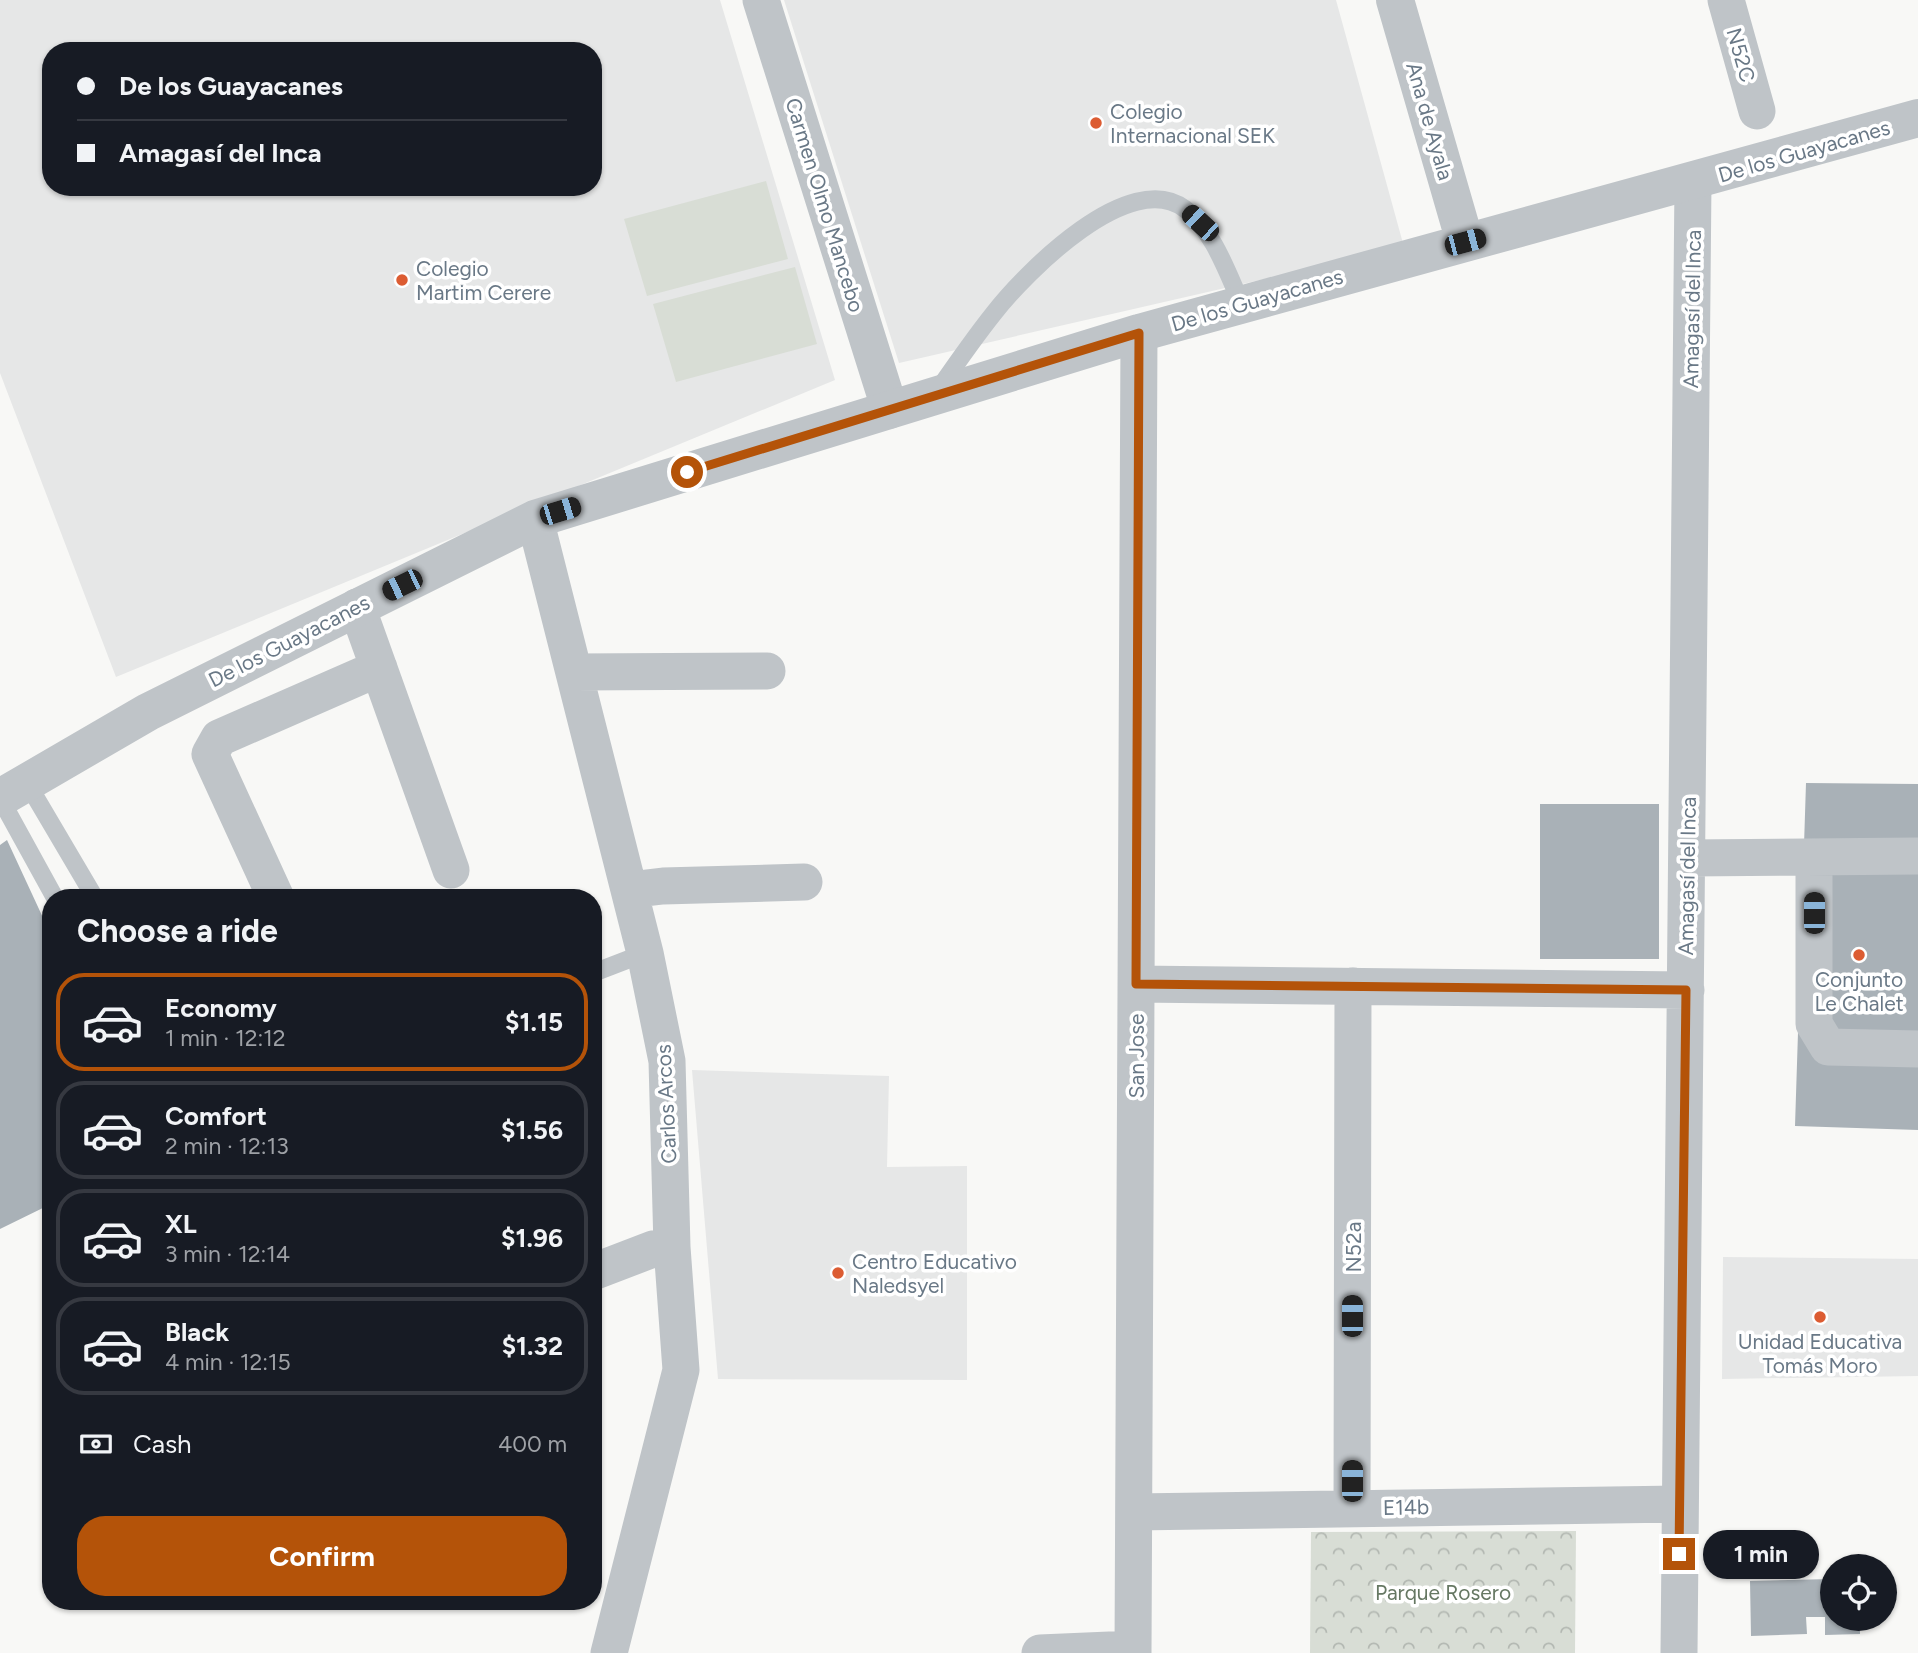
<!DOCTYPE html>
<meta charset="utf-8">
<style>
body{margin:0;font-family:Figtree,sans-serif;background:#20242c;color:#f1f3f6;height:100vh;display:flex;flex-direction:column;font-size:26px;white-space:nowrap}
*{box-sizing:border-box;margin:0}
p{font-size:23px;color:#9ea1a6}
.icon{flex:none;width:38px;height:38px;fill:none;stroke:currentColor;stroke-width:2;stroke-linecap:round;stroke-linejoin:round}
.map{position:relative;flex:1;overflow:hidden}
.drawer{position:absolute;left:42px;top:889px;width:560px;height:721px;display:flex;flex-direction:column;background:#171b24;border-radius:28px;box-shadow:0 2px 5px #0004}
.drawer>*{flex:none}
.hud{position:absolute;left:42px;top:42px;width:560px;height:154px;border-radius:28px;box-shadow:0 2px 5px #0004;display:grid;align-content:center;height:154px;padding:0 35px;background:#171b24}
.controls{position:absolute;left:1820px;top:1554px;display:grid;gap:14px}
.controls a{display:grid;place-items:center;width:77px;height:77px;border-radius:50%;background:#171b24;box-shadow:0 2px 5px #0004;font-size:35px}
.end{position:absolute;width:32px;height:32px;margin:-16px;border:9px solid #b45309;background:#fff;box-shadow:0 0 0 4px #fff}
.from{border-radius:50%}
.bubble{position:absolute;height:49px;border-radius:24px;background:#171b24;box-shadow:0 2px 5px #0004;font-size:23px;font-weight:700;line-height:49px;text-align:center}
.car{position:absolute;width:21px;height:42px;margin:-21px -10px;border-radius:9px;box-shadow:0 0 5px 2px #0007;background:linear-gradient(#222 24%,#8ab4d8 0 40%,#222 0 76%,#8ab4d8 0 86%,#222 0)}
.hud b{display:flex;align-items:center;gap:24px;height:66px;font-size:26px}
.hud b+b{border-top:2px solid #363941}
.hud i{width:18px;height:18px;background:#f1f3f6}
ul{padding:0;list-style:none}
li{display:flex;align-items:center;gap:21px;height:98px;margin:0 14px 10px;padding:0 21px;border:4px solid #363941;border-radius:28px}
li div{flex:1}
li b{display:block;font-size:26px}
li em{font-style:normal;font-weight:700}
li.current{border-color:#b45309}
li>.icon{width:63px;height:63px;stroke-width:1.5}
h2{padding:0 35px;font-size:32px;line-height:84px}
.pay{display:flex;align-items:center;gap:18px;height:77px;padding:0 35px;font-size:26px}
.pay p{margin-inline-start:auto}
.primary-button{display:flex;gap:14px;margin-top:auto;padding:14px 35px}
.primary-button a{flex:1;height:80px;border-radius:28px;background:#b45309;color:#fff;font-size:28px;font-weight:700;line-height:80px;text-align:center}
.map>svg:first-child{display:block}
.built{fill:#e6e7e7;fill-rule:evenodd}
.green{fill:#d8ddd5}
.forest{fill:url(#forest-crowns)}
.building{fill:#a9b1b7}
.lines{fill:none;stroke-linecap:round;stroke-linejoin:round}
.service{stroke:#bfc4c8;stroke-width:18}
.minor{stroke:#bfc4c8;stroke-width:37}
.tertiary{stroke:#bfc4c8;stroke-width:38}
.route{stroke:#b45309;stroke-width:9}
.poi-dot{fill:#dc5c32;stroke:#fff;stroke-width:2.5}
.labels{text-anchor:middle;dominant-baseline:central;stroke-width:7;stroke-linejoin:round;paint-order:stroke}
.street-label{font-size:21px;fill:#697886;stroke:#fff}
.poi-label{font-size:21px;fill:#697886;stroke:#fff;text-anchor:start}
.park-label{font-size:21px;fill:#667863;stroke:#fff}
</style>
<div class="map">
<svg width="1918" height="1653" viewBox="0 0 1918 1653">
<defs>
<pattern id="forest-crowns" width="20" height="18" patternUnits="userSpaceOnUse" patternTransform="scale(1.75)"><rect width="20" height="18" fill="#d8ddd5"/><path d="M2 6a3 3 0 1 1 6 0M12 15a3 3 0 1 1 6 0" fill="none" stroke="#b3b8b2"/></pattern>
</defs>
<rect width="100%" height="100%" fill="#f8f8f6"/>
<!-- built -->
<path class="built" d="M 0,0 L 720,0 L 835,380 L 116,677 L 0,373 ZM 51,51 L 593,51 L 593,187 L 51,187 Z
M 784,0 L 1336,0 L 1404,247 L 899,363 Z
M 692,1070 L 889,1076 L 887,1167 L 967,1166 L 967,1380 L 718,1379 Z
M 1723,1257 L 1918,1259 L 1918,1376 L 1722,1379 Z"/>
<!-- green -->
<path class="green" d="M 766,181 L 788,259 L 647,296 L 624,219 Z
M 795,267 L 817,344 L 676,382 L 653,304 Z"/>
<!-- forest -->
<path class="forest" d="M 1576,1531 L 1575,1653 L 1310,1653 L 1311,1532 Z"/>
<!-- building -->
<path class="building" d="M 1806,783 L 1918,784 L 1918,1130 L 1795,1126 Z
M 1540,804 L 1659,804 L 1659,959 L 1540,959 Z
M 7,840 L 51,935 L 51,1204 L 0,1229 L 0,845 Z
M 1832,1579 L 1832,1619 L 1860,1619 L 1860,1634 L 1825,1635 L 1825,1617 L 1806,1617 L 1807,1634 L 1751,1636 L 1750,1581 Z"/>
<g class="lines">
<!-- service -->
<path class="service" d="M 938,390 C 956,364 974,338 994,313 C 1026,272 1130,167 1185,209 C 1214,232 1227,272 1242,305
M 26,781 L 95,898
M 0,798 L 55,898
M 593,973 L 645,953"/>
<!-- minor -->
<path class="minor" d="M 761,0 L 890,410
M 1726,0 L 1757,111
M 535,519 L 645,953 L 667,1061 L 672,1247 L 681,1370 L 609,1653
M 357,607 L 451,870
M 574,672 L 767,671
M 1814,857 L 1814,1024 L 1828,1047 L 1918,1049
M 1687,858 L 1918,856
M 629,890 L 663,886 L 804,882
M 276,898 L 210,754 L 219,738 L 379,668
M 1136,984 L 1686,990
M 593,1272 L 653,1249 L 672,1247
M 1352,1508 L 1353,986
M 1134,1512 L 1679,1504
M 1040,1653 L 1133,1649
M 1133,1653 L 1139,333
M 1679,1653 L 1693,182"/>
<!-- tertiary -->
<path class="tertiary" d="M 1395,0 L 1465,242
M 0,798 L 148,712 L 535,519 L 1139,333 L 1918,118"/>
</g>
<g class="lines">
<!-- route -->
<path class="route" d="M 687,472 L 1139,333 L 1136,984 L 1686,990 L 1679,1554"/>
</g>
<!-- markers -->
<g class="poi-dot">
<circle cx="1096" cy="123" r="7"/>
<circle cx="402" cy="280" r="7"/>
<circle cx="1859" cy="955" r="7"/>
<circle cx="838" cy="1273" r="7"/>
<circle cx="1820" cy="1317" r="7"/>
</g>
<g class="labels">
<!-- street labels -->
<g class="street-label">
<text transform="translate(1741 55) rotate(74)">N52C</text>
<text transform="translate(1430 121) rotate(74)">Ana de Ayala</text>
<text transform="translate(1804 151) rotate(-16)">De los Guayacanes</text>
<text transform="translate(825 205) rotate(73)">Carmen Olmo Mancebo</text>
<text transform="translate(1257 300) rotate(-16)">De los Guayacanes</text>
<text transform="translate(1692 309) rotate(-89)">Amagasí del Inca</text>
<text transform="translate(289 641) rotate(-27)">De los Guayacanes</text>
<text transform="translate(1687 876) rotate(-89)">Amagasí del Inca</text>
<text transform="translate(1136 1056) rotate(-90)">San Jose</text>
<text transform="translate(666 1104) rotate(-93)">Carlos Arcos</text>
<text transform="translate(1353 1247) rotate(-90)">N52a</text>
<text transform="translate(1406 1507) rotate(-1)">E14b</text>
</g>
<!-- poi labels -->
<g class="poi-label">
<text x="1110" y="111">Colegio<tspan x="1110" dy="24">Internacional SEK</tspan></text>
<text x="416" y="268">Colegio<tspan x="416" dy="24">Martim Cerere</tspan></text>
<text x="1859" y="979" text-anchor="middle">Conjunto<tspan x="1859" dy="24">Le Chalet</tspan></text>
<text x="852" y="1261">Centro Educativo<tspan x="852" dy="24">Naledsyel</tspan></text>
<text x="1820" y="1341" text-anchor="middle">Unidad Educativa<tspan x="1820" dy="24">Tomás Moro</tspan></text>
</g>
<!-- park labels -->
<g class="park-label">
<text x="1443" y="1592">Parque Rosero</text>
</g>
</g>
</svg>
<div class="controls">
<a><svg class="icon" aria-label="locate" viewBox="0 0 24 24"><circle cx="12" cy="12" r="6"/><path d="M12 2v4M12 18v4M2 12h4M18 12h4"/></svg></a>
</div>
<i class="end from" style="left:687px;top:472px"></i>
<i class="end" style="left:1679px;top:1554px"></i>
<div class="bubble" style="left:1703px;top:1530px;width:116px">1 min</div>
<i class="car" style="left:1200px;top:223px;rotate:313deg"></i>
<i class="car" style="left:1465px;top:242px;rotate:75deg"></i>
<i class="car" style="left:560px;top:511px;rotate:73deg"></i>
<i class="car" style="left:402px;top:585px;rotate:244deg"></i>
<i class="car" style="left:1814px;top:913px;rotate:0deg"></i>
<i class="car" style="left:1352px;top:1316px;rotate:0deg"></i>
<i class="car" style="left:1352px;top:1481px;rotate:0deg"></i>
<div class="hud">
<b><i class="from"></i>De los Guayacanes</b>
<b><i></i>Amagasí del Inca</b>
</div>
<section class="drawer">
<h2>Choose a ride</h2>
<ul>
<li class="current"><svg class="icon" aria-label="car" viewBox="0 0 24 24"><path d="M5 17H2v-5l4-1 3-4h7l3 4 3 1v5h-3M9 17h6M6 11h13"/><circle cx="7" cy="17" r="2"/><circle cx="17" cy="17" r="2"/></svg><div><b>Economy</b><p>1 min · 12:12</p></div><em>$1.15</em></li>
<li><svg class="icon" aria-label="car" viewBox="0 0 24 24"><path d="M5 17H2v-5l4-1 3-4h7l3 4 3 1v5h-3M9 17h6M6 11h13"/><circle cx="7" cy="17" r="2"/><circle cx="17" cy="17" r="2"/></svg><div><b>Comfort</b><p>2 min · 12:13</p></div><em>$1.56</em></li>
<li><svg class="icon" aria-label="car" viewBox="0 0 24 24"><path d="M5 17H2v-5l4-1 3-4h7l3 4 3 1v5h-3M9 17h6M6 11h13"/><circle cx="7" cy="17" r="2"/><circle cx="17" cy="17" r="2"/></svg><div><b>XL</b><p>3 min · 12:14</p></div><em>$1.96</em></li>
<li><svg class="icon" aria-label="car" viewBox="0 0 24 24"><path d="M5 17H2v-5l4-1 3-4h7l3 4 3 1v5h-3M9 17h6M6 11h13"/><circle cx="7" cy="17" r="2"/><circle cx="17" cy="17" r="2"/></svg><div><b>Black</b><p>4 min · 12:15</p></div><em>$1.32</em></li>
</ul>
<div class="pay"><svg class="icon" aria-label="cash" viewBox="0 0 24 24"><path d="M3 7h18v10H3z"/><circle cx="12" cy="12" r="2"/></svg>Cash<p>400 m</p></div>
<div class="primary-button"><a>Confirm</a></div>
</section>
</div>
